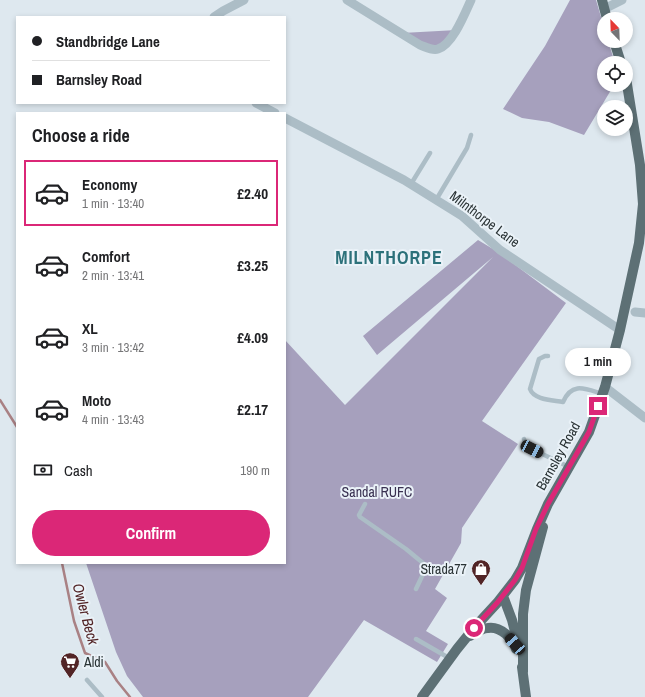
<!DOCTYPE html>
<meta charset="utf-8">
<style>
body{margin:0;font-family:"Archivo Narrow",sans-serif;background:#f6f6f6;color:#202124;height:100vh;display:flex;flex-direction:column;font-size:15px;white-space:nowrap}
*{box-sizing:border-box;margin:0}
p{font-size:13px;color:#757577}
.icon{flex:none;width:22px;height:22px;fill:none;stroke:currentColor;stroke-width:2;stroke-linecap:round;stroke-linejoin:round}
.map{position:relative;flex:1;overflow:hidden}
.side{position:absolute;left:16px;top:112px;width:270px;height:452px;display:flex;flex-direction:column;background:#fff;border-radius:0px;box-shadow:0 2px 6px #0003}
.side>*{flex:none}
.hud{position:absolute;left:16px;top:16px;width:270px;height:88px;border-radius:0px;box-shadow:0 2px 6px #0003;display:grid;align-content:center;height:88px;padding:0 16px;background:#fff}
.needle{width:26px;rotate:337deg}
.tools{position:absolute;left:597px;top:12px;display:grid;gap:8px}
.tools a{display:grid;place-items:center;width:36px;height:36px;border-radius:50%;background:#fff;box-shadow:0 2px 6px #0003;font-size:20px}
.end{position:absolute;width:18px;height:18px;margin:-9px;border:5px solid #db2777;background:#fff;box-shadow:0 0 0 2px #fff}
.from{border-radius:50%}
.bubble{position:absolute;height:28px;border-radius:14px;background:#fff;box-shadow:0 2px 6px #0003;font-size:13px;font-weight:800;line-height:28px;text-align:center}
.car{position:absolute;width:12px;height:24px;margin:-12px -6px;border-radius:5px;box-shadow:0 0 3px 1px #0007;background:linear-gradient(#222 24%,#8ab4d8 0 40%,#222 0 76%,#8ab4d8 0 86%,#222 0)}
.hud b{display:flex;align-items:center;gap:14px;height:38px;font-size:15px}
.hud b+b{border-top:1px solid #e0e0e0}
.hud i{width:10px;height:10px;background:#202124}
ul{padding:0;list-style:none}
li{display:flex;align-items:center;gap:12px;height:66px;margin:0 8px 6px;padding:0 8px;border:2px solid transparent;border-radius:0px}
li div{flex:1}
li b{display:block;font-size:15px}
li em{font-style:normal;font-weight:800}
li.current{border-color:#db2777}
li>.icon{width:36px;height:36px;stroke-width:1.5}
h2{padding:0 16px;font-size:18px;line-height:48px}
.pay{display:flex;align-items:center;gap:10px;height:44px;padding:0 16px;font-size:15px}
.pay p{margin-inline-start:auto}
.action{display:flex;gap:8px;margin-top:auto;padding:8px 16px}
.action a{flex:1;height:46px;border-radius:24px;background:#db2777;color:#fff;font-size:16px;font-weight:800;line-height:46px;text-align:center}
.map>svg:first-child{display:block}
.green{fill:#a6a0bd}
.lines{fill:none;stroke-linecap:round;stroke-linejoin:round}
.stream{stroke:#a98184;stroke-width:2.5}
.service{stroke:#acbdc6;stroke-width:4.5}
.minor{stroke:#acbdc6;stroke-width:9}
.primary{stroke:#5d7075;stroke-width:10}
.route{stroke:#db2777;stroke-width:5}
.labels{text-anchor:middle;dominant-baseline:central;stroke-width:4;stroke-linejoin:round;paint-order:stroke}
.street-label{font-size:14px;fill:#2a3335;stroke:#eaf2f8}
.park-label{font-size:14px;fill:#383050;stroke:#eaf2f8}
.poi-label{font-size:14px;fill:#2a3335;stroke:#eaf2f8;text-anchor:end}
.water-label{font-size:15px;font-style:italic;fill:#522426;stroke:#eaf2f8}
.district-label{font-size:18px;font-weight:bold;letter-spacing:1px;fill:#2c717a;stroke:#eaf2f8}
</style>
<div class="map">
<svg width="645" height="697" viewBox="0 0 645 697">
<rect width="100%" height="100%" fill="#dee8ef"/>
<!-- green -->
<path class="green" d="M 570,0 L 596,0 L 604,27 L 604,41 L 608,41 L 615,63 L 604,63 L 604,85 L 614,85 L 584,135 L 549,122 L 522,118 L 503,109 L 545,46 Z
M 457,30 L 438,49 L 402,33 Z
M 478,240 L 498,252 L 566,303 L 482,421 L 518,444 L 462,528 L 461,543 L 435,589 L 447,598 L 426,631 L 448,644 L 437,662 L 364,620 L 308,697 L 143,697 L 127,676 L 116,652 L 86,563 L 285,563 L 285,340 L 345,405 L 493,257 L 377,355 L 363,336 Z
M 579,359 L 597,363 L 593,376 L 576,373 Z"/>
<g class="lines">
<!-- stream -->
<path class="stream" d="M 0,400 L 17,427
M 62,563 L 74,621 L 85,653 L 105,662 L 117,681 L 130,697"/>
<!-- service -->
<path class="service" d="M 411,184 L 430,153
M 436,200 L 467,148 L 471,135
M 548,356 L 545,356 L 539,359 L 530,389 C 534,400 553,400 563,402 C 572,381 586,389 603,394
M 524,439 L 526,444 L 532,449 L 569,467
M 365,504 L 359,515 L 360,517 L 406,549 L 423,563 L 425,568 L 424,572 L 416,589
M 416,639 L 449,658
M 87,680 L 102,697"/>
<!-- minor -->
<path class="minor" d="M 347,0 L 420,45 C 426,47 432,51 438,49 C 453,44 465,13 471,0
M 604,9 L 622,0
M 214,17 L 223,11 L 244,0
M 256,103 L 275,113
M 285,118 L 404,180 L 462,216 L 500,250 L 620,330
M 635,312 L 645,313
M 605,387 L 645,418"/>
<!-- primary -->
<path class="primary" d="M 602,0 L 607,19
M 614,41 L 621,63
M 503,596 L 512,620 L 519,647
M 470,636 C 475,633 482,628 488,628 C 500,626 513,638 516,649
M 522,667 L 526,697
M 523,672 L 523,614 L 526,590 L 543,527
M 422,697 L 457,649 L 474,628 L 497,603 L 515,580 L 522,568 L 537,529 L 548,504 L 589,432 L 605,387 L 620,330 L 639,243 L 643,204 L 640,165 L 626,78"/>
</g>
<g class="lines">
<!-- route -->
<path class="route" d="M 474,628 L 497,603 L 515,580 L 522,568 L 536,529 L 548,504 L 589,432 L 598,406"/>
</g>
<!-- icons -->
<defs>
<g id="shop-pin" transform="scale(1)"><path d="M0 17L-7.5 6A9.5 9.5 0 1 1 7.5 6Z" fill="#522426" stroke="#eaf2f8"/><path d="M-5-2.5h2.3a2.7 3.5 0 0 1 5.4 0H5L5.5 6h-11ZM-1.5-2.5h3a1.5 2.3 0 0 0-3 0Z" fill="#fff"/></g>
<g id="supermarket-pin" transform="scale(1)"><path d="M0 17L-7.5 6A9.5 9.5 0 1 1 7.5 6Z" fill="#522426" stroke="#eaf2f8"/><path d="M-6-5.5h2.5l.6 2H6L4.5 2H-2.5L-4.4-4H-6ZM-1.5 3.2a1.3 1.3 0 1 0 .1 0ZM3 3.2a1.3 1.3 0 1 0 .1 0Z" fill="#fff"/></g>
</defs>
<g fill-rule="evenodd">
<use href="#shop-pin" x="481" y="569"/>
<use href="#supermarket-pin" x="70" y="662"/>
</g>
<g class="labels">
<!-- street labels -->
<g class="street-label">
<text transform="translate(485 219) rotate(37)">Milnthorpe Lane</text>
<text transform="translate(558 456) rotate(-61)">Barnsley Road</text>
</g>
<!-- park labels -->
<g class="park-label">
<text x="377" y="492">Sandal RUFC</text>
</g>
<!-- poi labels -->
<g class="poi-label">
<text x="467" y="569">Strada77</text>
<text x="84" y="662" text-anchor="start">Aldi</text>
</g>
<!-- water labels -->
<g class="water-label">
<text transform="translate(86 614) rotate(75)">Owler Beck</text>
</g>
<!-- district labels -->
<g class="district-label">
<text x="389" y="257">MILNTHORPE</text>
</g>
</g>
</svg>
<div class="tools">
<a><svg class="needle" viewBox="-14 -14 28 28"><path d="M0-13l5 13h-10z" fill="#e53935"/><path d="M0 13l5-13h-10z" fill="#757577"/></svg></a>
<a><svg class="icon" aria-label="locate" viewBox="0 0 24 24"><circle cx="12" cy="12" r="6"/><path d="M12 2v4M12 18v4M2 12h4M18 12h4"/></svg></a>
<a><svg class="icon" aria-label="layers" viewBox="0 0 24 24"><path d="M12 4l9 5-9 5-9-5zM3 14l9 5 9-5"/></svg></a>
</div>
<i class="end from" style="left:474px;top:628px"></i>
<i class="end" style="left:598px;top:406px"></i>
<div class="bubble" style="left:565px;top:348px;width:66px">1 min</div>
<i class="car" style="left:532px;top:449px;rotate:117deg"></i>
<i class="car" style="left:515px;top:644px;rotate:319deg"></i>
<div class="hud">
<b><i class="from"></i>Standbridge Lane</b>
<b><i></i>Barnsley Road</b>
</div>
<section class="side">
<h2>Choose a ride</h2>
<ul>
<li class="current"><svg class="icon" aria-label="car" viewBox="0 0 24 24"><path d="M5 17H2v-5l4-1 3-4h7l3 4 3 1v5h-3M9 17h6M6 11h13"/><circle cx="7" cy="17" r="2"/><circle cx="17" cy="17" r="2"/></svg><div><b>Economy</b><p>1 min · 13:40</p></div><em>£2.40</em></li>
<li><svg class="icon" aria-label="car" viewBox="0 0 24 24"><path d="M5 17H2v-5l4-1 3-4h7l3 4 3 1v5h-3M9 17h6M6 11h13"/><circle cx="7" cy="17" r="2"/><circle cx="17" cy="17" r="2"/></svg><div><b>Comfort</b><p>2 min · 13:41</p></div><em>£3.25</em></li>
<li><svg class="icon" aria-label="car" viewBox="0 0 24 24"><path d="M5 17H2v-5l4-1 3-4h7l3 4 3 1v5h-3M9 17h6M6 11h13"/><circle cx="7" cy="17" r="2"/><circle cx="17" cy="17" r="2"/></svg><div><b>XL</b><p>3 min · 13:42</p></div><em>£4.09</em></li>
<li><svg class="icon" aria-label="car" viewBox="0 0 24 24"><path d="M5 17H2v-5l4-1 3-4h7l3 4 3 1v5h-3M9 17h6M6 11h13"/><circle cx="7" cy="17" r="2"/><circle cx="17" cy="17" r="2"/></svg><div><b>Moto</b><p>4 min · 13:43</p></div><em>£2.17</em></li>
</ul>
<div class="pay"><svg class="icon" aria-label="cash" viewBox="0 0 24 24"><path d="M3 7h18v10H3z"/><circle cx="12" cy="12" r="2"/></svg>Cash<p>190 m</p></div>
<div class="action"><a>Confirm</a></div>
</section>
</div>
